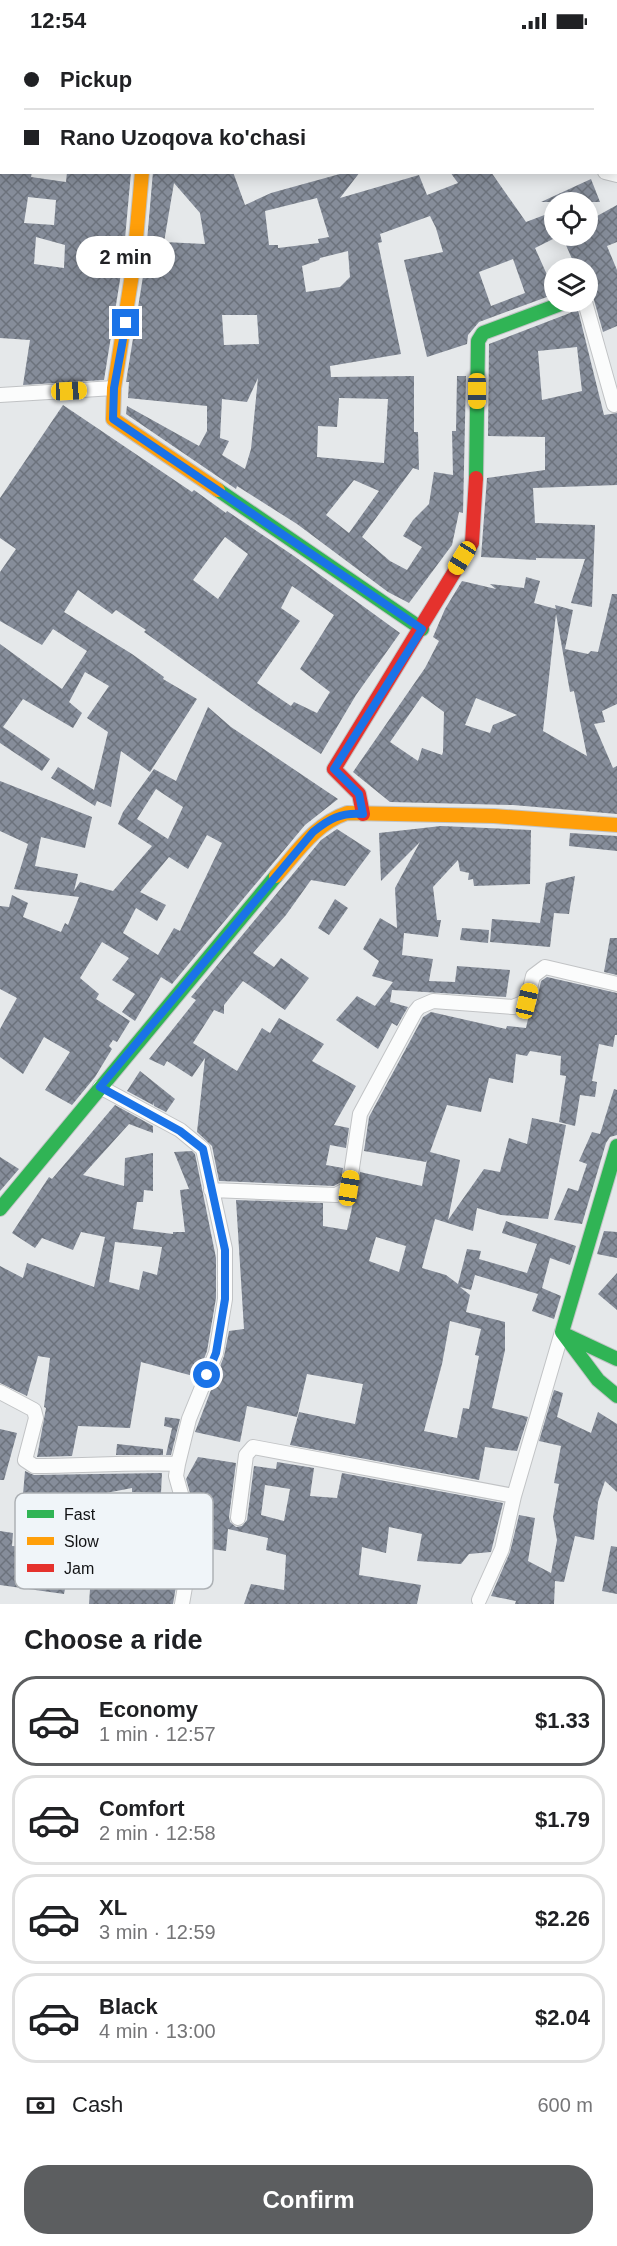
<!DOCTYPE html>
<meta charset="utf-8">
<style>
body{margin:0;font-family:Arial,sans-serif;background:#f6f6f6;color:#202124;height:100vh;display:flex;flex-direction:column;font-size:22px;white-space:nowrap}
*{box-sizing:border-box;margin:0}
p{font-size:20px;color:#757577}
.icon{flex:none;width:33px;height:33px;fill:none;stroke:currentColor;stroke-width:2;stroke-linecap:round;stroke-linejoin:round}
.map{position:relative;height:1562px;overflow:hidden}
.panel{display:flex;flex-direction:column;background:#fff;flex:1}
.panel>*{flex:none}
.banner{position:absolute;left:0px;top:0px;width:618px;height:132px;box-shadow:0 3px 15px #0003;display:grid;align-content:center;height:132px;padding:0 24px;background:#fff}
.controls{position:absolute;left:544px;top:150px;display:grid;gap:12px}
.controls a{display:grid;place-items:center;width:54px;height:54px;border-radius:50%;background:#fff;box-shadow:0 3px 15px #0003;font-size:30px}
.end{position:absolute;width:27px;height:27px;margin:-14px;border:8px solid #1a73e8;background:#fff;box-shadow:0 0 0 3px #fff}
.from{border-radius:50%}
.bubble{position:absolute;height:42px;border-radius:21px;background:#fff;box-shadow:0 3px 15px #0003;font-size:20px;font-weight:700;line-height:42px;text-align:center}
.car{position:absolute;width:18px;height:36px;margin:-18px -9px;border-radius:8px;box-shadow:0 0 4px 2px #0007;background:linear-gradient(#f5c518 24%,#345 0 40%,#f5c518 0 76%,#345 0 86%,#f5c518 0)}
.banner b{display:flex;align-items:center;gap:21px;height:57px;font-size:22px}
.banner b+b{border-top:2px solid #e0e0e0}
.banner i{width:15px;height:15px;background:#202124}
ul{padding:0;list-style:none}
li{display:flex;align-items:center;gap:18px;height:90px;margin:0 12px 9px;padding:0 12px;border:3px solid #e0e0e0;border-radius:24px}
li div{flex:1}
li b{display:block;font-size:22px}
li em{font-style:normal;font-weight:700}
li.current{border-color:#5c5e60}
li>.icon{width:54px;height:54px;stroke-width:1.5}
h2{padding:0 24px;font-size:27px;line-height:72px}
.pay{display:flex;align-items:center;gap:15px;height:66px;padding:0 24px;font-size:22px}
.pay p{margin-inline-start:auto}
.action{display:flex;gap:12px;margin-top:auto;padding:12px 24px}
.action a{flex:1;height:69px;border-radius:24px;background:#5c5e60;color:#fff;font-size:24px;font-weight:700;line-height:69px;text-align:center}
.status{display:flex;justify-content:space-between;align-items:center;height:42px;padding:0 30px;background:#fff;direction:ltr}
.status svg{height:16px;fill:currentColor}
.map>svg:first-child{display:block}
.building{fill:url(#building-cross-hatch);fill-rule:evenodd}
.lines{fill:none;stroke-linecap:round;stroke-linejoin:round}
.street-casing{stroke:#c1c3c5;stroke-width:16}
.fast-casing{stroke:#c1c3c5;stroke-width:16}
.slow-casing{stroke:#c1c3c5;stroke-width:16}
.jam-casing{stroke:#c1c3c5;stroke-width:16}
.street{stroke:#fbfcfc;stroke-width:14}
.fast{stroke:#30b455;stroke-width:14}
.slow{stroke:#ff9f0a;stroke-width:14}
.jam{stroke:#e5322d;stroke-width:14}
.route{stroke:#1a73e8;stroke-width:8}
.key{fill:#f0f5f9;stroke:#adb1b5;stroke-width:1.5}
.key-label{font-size:16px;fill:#121315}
</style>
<div class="status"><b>12:54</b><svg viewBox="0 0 49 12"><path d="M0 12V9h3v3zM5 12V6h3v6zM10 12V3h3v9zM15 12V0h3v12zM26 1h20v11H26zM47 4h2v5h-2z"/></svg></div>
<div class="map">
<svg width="617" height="1562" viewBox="0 0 617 1562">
<defs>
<pattern id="building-cross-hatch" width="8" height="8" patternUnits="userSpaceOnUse" patternTransform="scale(1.5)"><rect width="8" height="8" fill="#868d9a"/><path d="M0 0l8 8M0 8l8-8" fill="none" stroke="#6c727c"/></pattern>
</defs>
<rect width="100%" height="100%" fill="#e5e8ea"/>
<!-- building -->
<path class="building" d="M 0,130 L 32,130 L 31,135 L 66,140 L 67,130 L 131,130 L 123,219 L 104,338 L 23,343 L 30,298 L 0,296 ZM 28,155 L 56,158 L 54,183 L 24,181 ZM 36,195 L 65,203 L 64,226 L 34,222 Z
M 153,130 L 233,130 L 245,163 L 271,151 L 347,130 L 360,130 L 340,156 L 419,133 L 427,153 L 458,141 L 450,130 L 491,130 L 526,180 L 555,169 L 555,196 L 535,206 L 548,235 L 555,232 L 555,252 L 479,280 L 468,293 L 467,302 L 427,315 L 404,218 L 443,210 L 436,186 L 430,174 L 380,192 L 382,200 L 378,201 L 401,312 L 330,324 L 331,335 L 414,334 L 414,390 L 418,390 L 419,428 L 413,426 L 362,495 L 390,519 L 407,528 L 422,505 L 403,494 L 413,478 L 429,462 L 434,430 L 453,433 L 452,389 L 456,389 L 457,334 L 466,334 L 463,471 L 459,470 L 452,503 L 409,561 L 388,550 L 297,482 L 237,444 L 236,447 L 126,372 L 127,364 L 199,404 L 207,389 L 207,364 L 128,356 L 129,340 L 126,340 L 145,222 ZM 174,141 L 200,171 L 205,202 L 164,200 ZM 317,156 L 329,195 L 318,197 L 319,201 L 278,206 L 278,203 L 269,203 L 265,169 ZM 348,209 L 350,235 L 340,245 L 306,250 L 302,224 L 319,218 L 320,216 ZM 513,217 L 525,251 L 491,264 L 479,230 ZM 222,273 L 257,273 L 259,302 L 224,303 ZM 258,336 L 251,407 L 245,427 L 222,413 L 229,399 L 220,396 L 222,357 L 247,360 ZM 339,356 L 388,357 L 384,421 L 317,415 L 318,384 L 337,385 ZM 354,438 L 379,449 L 349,491 L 326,473 Z
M 591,137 L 600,160 L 541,160 Z
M 617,163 L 617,200 L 607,204 L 617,228 L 617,284 L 603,290 L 594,258 L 588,252 L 588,226 L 576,226 L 562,194 L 588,194 L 588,179 Z
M 577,264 L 604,373 L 617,371 L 617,443 L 533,446 L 535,481 L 595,483 L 592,565 L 571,561 L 585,517 L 536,516 L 536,518 L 481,515 L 487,436 L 545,428 L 545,395 L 488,394 L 489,302 L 570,271 ZM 577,305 L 582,349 L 542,358 L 538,309 Z
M 63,363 L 192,450 L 194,448 L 226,471 L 227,469 L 294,514 L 400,591 L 356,653 L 321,712 L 254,668 L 144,590 L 146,588 L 116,568 L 112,572 L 78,548 L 64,570 L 132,612 L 164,635 L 163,637 L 197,657 L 150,730 L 121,709 L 111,765 L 97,759 L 95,764 L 51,736 L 58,725 L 94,748 L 108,690 L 87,676 L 109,644 L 85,630 L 69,660 L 82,671 L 73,686 L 23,657 L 3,685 L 50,717 L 42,729 L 0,701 L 0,602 L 62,647 L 87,609 L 53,587 L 42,603 L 0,579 L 0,530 L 16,507 L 0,496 L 0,456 ZM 225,495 L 248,512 L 218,557 L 193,538 ZM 292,544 L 334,573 L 300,627 L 330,650 L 317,671 L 294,660 L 291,664 L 257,641 L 300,579 L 281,566 Z
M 526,535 L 540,539 L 534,561 L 556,567 L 555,563 L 573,568 L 565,607 L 588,612 L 591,609 L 598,610 L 612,552 L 617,552 L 617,662 L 602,669 L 605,680 L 594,682 L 613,726 L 617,724 L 617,772 L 513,763 L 390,760 L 353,730 L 425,626 L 439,599 L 433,595 L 445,567 L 462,539 L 496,547 L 490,542 L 524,546 ZM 556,572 L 570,650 L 574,649 L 587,714 L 543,689 ZM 422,654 L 444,670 L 443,710 L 442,713 L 422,706 L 418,719 L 390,700 ZM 476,656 L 517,673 L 493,683 L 490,691 L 465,683 Z
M 208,665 L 231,685 L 338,757 L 305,783 L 172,942 L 161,935 L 135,979 L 122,970 L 135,952 L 112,938 L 129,916 L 102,900 L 80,936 L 99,952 L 96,957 L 130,979 L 117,1000 L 113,998 L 109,1004 L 112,1007 L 95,1035 L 72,1063 L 45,1048 L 70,1010 L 44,995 L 23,1032 L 0,1015 L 0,987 L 17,956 L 0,947 L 0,864 L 9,865 L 12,853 L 28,861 L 23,875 L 61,890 L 65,881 L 68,883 L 79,855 L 14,847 L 28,802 L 0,789 L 0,739 L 92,775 L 85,806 L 41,795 L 35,824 L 78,832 L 74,849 L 80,840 L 113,849 L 152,804 L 118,782 L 123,770 L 154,727 L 176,739 ZM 156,747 L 183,765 L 168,797 L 137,777 ZM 207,793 L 222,801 L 180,889 L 174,886 L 158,913 L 123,891 L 136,866 L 157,879 L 166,863 L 140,850 L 169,815 L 188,827 Z
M 441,784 L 531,788 L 530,842 L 474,844 L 473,837 L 468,838 L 469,831 L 460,829 L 458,818 L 433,845 L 437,878 L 441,878 L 438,895 L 404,891 L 402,913 L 433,917 L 429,939 L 455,940 L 457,924 L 510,928 L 506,955 L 392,948 L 390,960 L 408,965 L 397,984 L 392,981 L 378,1007 L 336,978 L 357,954 L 375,964 L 393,940 L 372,934 L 379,919 L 363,907 L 380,876 L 397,886 L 395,846 L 420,800 L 381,839 L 379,791 Z
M 337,787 L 371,809 L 345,844 L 311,838 L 286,873 L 253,911 L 274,925 L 281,916 L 309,936 L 285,968 L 243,939 L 224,963 L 224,972 L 214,968 L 193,1001 L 237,1029 L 262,986 L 270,991 L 279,976 L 324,1002 L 312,1019 L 356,1044 L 334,1083 L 349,1086 L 346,1106 L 330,1103 L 326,1123 L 343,1126 L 341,1140 L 334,1144 L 219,1139 L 212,1104 L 197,1090 L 205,1016 L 192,1035 L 167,1019 L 164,1024 L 149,1017 L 196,958 L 191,955 L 321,798 Z
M 570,791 L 617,794 L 617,809 L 569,804 Z
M 575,834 L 569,872 L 554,871 L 550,905 L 490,900 L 492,877 L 540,881 L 546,841 Z
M 335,857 L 348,866 L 329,893 L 318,886 Z
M 462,886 L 489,888 L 488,901 L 460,898 Z
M 610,896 L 617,896 L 617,933 L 604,930 Z
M 547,935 L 617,951 L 617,993 L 615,993 L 613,1005 L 599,1002 L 592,1039 L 597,1040 L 595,1055 L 580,1053 L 575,1084 L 559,1080 L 566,1034 L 560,1033 L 561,1014 L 530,1009 L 527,1014 L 516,1012 L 513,1041 L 489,1036 L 481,1070 L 447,1063 L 430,1110 L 460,1118 L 448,1178 L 484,1127 L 500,1130 L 509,1096 L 527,1102 L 532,1076 L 566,1083 L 548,1177 L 501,1173 L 477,1166 L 473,1189 L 435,1177 L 422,1226 L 446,1233 L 458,1242 L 467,1207 L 481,1209 L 479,1217 L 527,1231 L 537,1202 L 502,1191 L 506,1179 L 576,1204 L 570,1223 L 550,1216 L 542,1246 L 561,1254 L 554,1277 L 532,1269 L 538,1252 L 475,1233 L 471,1248 L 460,1245 L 470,1253 L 466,1270 L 505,1280 L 505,1308 L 492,1366 L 528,1375 L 517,1409 L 485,1405 L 479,1438 L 290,1403 L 299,1370 L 355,1382 L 363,1342 L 307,1332 L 297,1375 L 247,1364 L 240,1400 L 195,1390 L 224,1314 L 229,1289 L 244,1287 L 236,1158 L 323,1161 L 323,1184 L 347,1188 L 360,1130 L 422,1144 L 427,1118 L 426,1120 L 364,1109 L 369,1075 L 423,975 L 431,970 L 506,987 L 507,984 L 526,986 L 530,968 L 536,962 L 541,939 ZM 376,1195 L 406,1204 L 399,1230 L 369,1219 ZM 450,1279 L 481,1287 L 475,1313 L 479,1314 L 469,1367 L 463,1366 L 457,1396 L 424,1389 L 442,1322 Z
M 140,1029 L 175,1057 L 166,1070 L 154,1064 L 153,1060 L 153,1063 L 127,1049 Z
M 614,1047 L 617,1048 L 617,1093 L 610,1095 L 606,1101 L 582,1182 L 554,1178 L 568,1146 L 578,1149 L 587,1122 L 579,1119 L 592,1090 L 600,1092 Z
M 115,1063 L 153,1084 L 153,1091 L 129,1082 L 83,1133 L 124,1144 L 125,1116 L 153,1111 L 153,1149 L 144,1148 L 143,1160 L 137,1160 L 133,1187 L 173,1192 L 173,1190 L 185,1190 L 180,1148 L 189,1147 L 174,1110 L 192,1109 L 195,1112 L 216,1216 L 216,1256 L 207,1309 L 197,1335 L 141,1320 L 130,1386 L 78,1384 L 72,1414 L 37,1415 L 46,1366 L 44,1365 L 50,1316 L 38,1314 L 27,1354 L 0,1341 L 0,1224 L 23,1236 L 27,1221 L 94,1245 L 105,1195 L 81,1190 L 73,1208 L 42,1196 L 35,1206 L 12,1191 L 49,1135 L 52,1137 ZM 115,1200 L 162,1205 L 157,1233 L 143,1229 L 139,1248 L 109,1240 Z
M 0,1115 L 19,1127 L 0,1149 Z
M 604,1189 L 617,1190 L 617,1216 L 597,1212 Z
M 617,1231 L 617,1268 L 598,1252 Z
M 554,1348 L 563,1351 L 557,1375 L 591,1391 L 598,1370 L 617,1382 L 617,1450 L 605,1439 L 598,1460 L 594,1498 L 575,1494 L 564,1540 L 555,1539 L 554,1562 L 515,1562 L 516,1559 L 491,1554 L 510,1510 L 519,1473 L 535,1476 L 528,1519 L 551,1531 L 557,1498 L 553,1475 L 559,1442 L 554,1441 L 561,1404 L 539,1399 Z
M 165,1375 L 180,1377 L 171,1413 L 166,1413 L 172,1386 L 164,1384 Z
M 0,1387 L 17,1391 L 4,1438 L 0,1438 Z
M 117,1402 L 163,1407 L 163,1413 L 116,1413 Z
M 198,1415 L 236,1421 L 229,1475 L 230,1480 L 236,1485 L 242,1484 L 247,1478 L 254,1424 L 276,1427 L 277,1420 L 314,1426 L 310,1454 L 337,1456 L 342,1431 L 503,1461 L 491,1510 L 469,1512 L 461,1522 L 417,1519 L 422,1492 L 389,1485 L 386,1511 L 362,1505 L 359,1533 L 421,1543 L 417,1562 L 244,1562 L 251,1542 L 284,1548 L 286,1513 L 266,1508 L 268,1496 L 228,1487 L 226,1509 L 204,1506 L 191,1454 L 197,1452 L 190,1451 L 186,1437 ZM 265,1443 L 290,1447 L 284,1479 L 261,1473 Z
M 25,1429 L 34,1433 L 162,1431 L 161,1451 L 132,1450 L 132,1446 L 106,1451 L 106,1457 L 83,1453 L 76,1487 L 53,1487 L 51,1466 L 22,1464 Z
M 174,1460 L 179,1478 L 181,1515 L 173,1562 L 89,1562 L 93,1503 L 129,1506 L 131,1472 L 161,1463 L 160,1484 Z
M 0,1489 L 13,1491 L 12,1504 L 34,1505 L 35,1528 L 68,1532 L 64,1552 L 0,1543 Z
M 611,1504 L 617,1505 L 617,1552 L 602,1549 Z"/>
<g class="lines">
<!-- street casing -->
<g class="street-casing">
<path id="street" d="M 152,2 L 152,0
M 605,130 L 617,133
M 585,260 L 614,363
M 0,353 L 114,346
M 100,1045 L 180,1088 L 203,1107 L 225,1207 L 225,1257 L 216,1311 L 189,1377 L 178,1422 L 176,1434 L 188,1477 L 190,1516 L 182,1562
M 211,1148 L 336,1153 L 349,1146 L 360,1072 L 415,970 L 419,965 L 433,959 L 513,965 L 527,959 L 533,934 L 545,925 L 617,942
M 0,1350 L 34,1368 L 36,1376 L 25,1418 L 34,1424 C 82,1424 130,1420 178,1422
M 238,1476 L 246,1413 L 253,1405 L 514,1454 L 562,1290
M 479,1558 L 502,1507 L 514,1454"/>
</g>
<!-- fast casing -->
<g class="fast-casing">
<path id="fast" d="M 476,436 L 478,299 L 483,291 L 566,260
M 218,448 L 422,587
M 0,1167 L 276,834
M 562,1290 L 617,1104
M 562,1290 L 598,1338 L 617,1354
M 566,1293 L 617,1317"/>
</g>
<!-- slow casing -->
<g class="slow-casing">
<path id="slow" d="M 142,130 L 134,220 L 114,346 L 113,377 L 218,448
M 276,834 C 298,809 315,782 347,771 L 494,774 L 617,783"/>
</g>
<!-- jam casing -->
<g class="jam-casing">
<path id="jam" d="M 363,772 L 359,752 L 334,727 L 472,501 L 476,436"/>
</g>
<!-- street -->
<use href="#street" class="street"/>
<!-- fast -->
<use href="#fast" class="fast"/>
<!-- slow -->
<use href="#slow" class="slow"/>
<!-- jam -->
<use href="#jam" class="jam"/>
</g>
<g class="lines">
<!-- route -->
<path class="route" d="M 126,281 L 114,346 L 113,377 L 422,587 L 334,727 L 359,752 L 363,772 C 341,770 329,777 313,790 L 100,1045 L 180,1089 L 203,1107 L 225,1208 L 225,1257 L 216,1311 L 207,1333"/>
</g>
<!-- legend -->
<rect x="15" y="1451" width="198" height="96" rx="9" class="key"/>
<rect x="27" y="1468" width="27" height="8" fill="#30b455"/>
<rect x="27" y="1495" width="27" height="8" fill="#ff9f0a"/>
<rect x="27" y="1522" width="27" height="8" fill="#e5322d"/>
<g class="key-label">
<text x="64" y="1478">Fast</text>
<text x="64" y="1505">Slow</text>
<text x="64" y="1532">Jam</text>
</g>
</svg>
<div class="controls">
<a><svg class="icon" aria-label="locate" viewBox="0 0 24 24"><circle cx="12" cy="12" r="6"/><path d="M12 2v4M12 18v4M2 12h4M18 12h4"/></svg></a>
<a><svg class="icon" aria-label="layers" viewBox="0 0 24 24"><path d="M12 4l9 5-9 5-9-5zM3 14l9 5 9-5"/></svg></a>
</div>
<i class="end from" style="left:207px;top:1333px"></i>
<i class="end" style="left:126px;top:281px"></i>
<div class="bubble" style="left:76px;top:194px;width:99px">2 min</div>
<i class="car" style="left:69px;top:349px;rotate:87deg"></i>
<i class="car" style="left:477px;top:349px;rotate:180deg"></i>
<i class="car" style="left:462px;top:516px;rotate:212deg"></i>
<i class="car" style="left:527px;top:959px;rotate:13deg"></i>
<i class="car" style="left:349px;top:1146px;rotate:9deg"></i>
<div class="banner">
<b><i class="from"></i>Pickup</b>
<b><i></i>Rano Uzoqova ko'chasi</b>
</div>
</div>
<section class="panel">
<h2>Choose a ride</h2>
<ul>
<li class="current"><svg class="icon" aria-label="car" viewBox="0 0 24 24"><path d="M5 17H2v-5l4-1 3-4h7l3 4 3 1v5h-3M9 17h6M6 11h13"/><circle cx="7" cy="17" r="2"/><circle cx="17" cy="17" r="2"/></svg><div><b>Economy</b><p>1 min · 12:57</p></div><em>$1.33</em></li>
<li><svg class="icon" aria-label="car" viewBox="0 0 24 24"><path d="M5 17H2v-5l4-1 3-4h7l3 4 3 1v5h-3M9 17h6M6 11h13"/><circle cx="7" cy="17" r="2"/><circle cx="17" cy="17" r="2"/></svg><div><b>Comfort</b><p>2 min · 12:58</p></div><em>$1.79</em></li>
<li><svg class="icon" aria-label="car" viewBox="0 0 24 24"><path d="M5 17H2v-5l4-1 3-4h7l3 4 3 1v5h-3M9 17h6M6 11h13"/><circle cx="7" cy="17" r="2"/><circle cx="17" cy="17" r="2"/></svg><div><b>XL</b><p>3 min · 12:59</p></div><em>$2.26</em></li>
<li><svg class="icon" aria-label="car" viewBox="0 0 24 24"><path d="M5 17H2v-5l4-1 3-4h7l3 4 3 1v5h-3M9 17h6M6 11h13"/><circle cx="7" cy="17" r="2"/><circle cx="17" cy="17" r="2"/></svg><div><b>Black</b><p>4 min · 13:00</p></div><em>$2.04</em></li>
</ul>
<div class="pay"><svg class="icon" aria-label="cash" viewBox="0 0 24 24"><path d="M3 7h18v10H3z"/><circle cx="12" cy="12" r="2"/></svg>Cash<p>600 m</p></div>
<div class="action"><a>Confirm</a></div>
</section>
